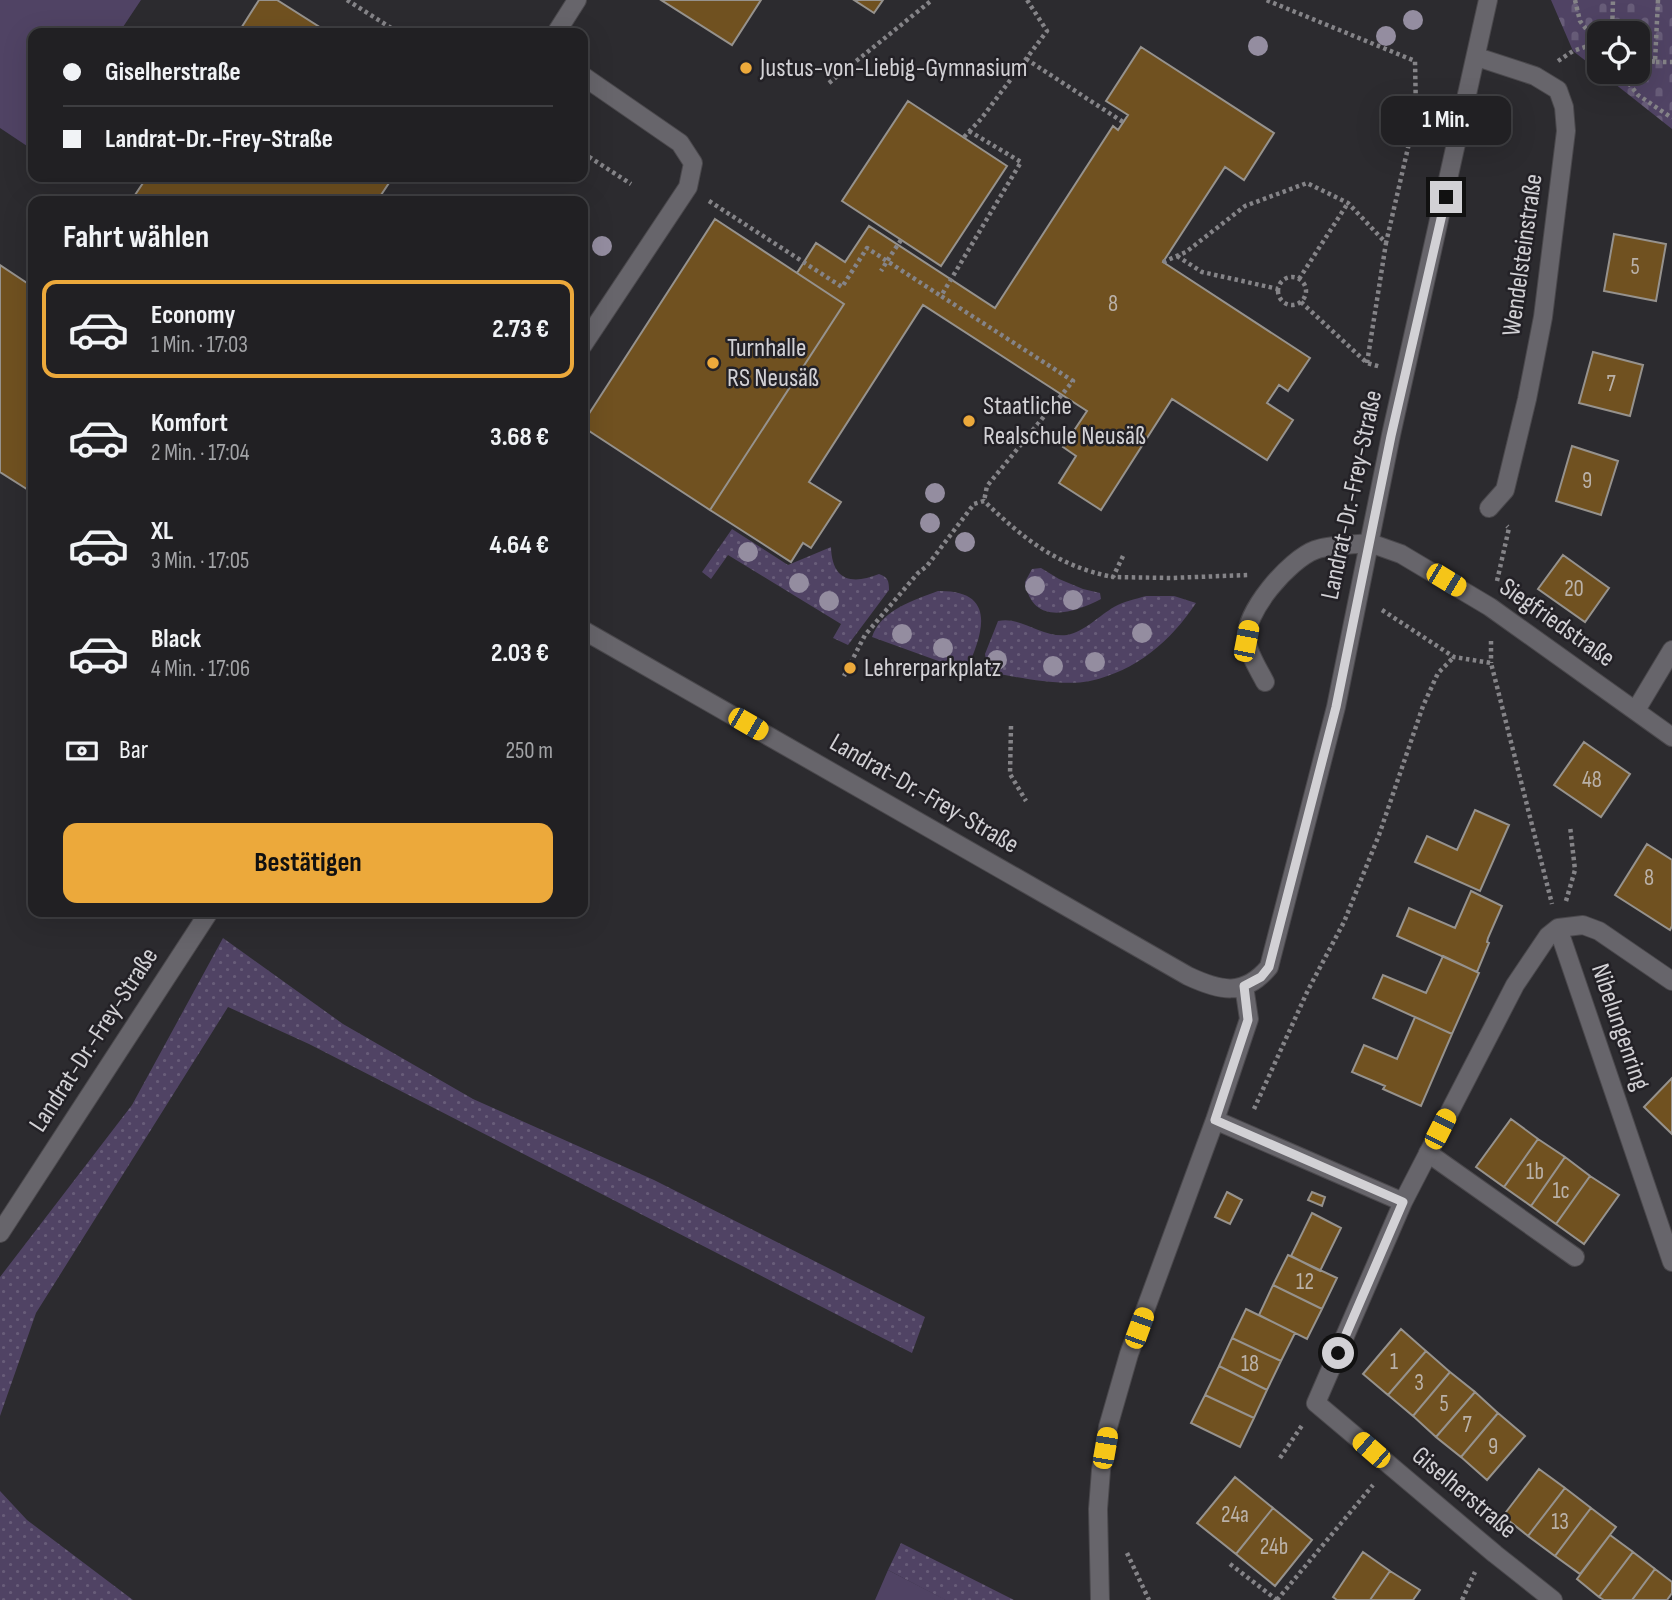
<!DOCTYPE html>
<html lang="de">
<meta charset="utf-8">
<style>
body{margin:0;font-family:"Sofia Sans Condensed",sans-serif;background:#29282b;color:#f1f3f6;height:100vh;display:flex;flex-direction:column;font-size:26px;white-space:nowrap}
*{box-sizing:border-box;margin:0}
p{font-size:23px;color:#a2a3a6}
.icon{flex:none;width:38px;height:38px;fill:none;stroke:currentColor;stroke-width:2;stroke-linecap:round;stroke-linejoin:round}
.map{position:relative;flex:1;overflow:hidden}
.details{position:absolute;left:28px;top:196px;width:560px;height:721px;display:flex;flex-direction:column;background:#212023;border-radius:14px;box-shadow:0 7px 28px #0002,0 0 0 2px #3e3e41}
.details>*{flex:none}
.guide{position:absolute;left:28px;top:28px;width:560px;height:154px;border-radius:14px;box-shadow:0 7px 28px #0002,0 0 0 2px #3e3e41;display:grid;align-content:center;height:154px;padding:0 35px;background:#212023}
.controls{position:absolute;left:1587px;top:21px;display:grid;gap:14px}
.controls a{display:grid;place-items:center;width:63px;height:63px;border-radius:14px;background:#212023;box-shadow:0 7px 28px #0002,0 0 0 2px #3e3e41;font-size:35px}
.end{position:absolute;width:32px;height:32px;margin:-16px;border:9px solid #d2d1d5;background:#111;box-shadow:0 0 0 4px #111}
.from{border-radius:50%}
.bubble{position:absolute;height:49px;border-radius:14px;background:#212023;box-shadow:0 7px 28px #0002,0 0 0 2px #3e3e41;font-size:23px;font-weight:700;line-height:49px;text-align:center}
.car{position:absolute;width:21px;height:42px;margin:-21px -10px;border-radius:9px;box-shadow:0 0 5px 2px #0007;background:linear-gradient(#f5c518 24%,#345 0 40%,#f5c518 0 76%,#345 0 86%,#f5c518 0)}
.guide b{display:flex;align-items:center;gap:24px;height:66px;font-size:26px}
.guide b+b{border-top:2px solid #3e3e41}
.guide i{width:18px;height:18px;background:#f1f3f6}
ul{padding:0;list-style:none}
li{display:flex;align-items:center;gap:21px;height:98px;margin:0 14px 10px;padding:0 21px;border:4px solid transparent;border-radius:14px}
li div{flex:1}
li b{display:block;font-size:26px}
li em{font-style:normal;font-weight:700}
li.selected{border-color:#eca93b}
li>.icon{width:63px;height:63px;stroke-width:1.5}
h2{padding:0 35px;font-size:32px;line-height:84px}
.pay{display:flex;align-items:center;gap:18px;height:77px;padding:0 35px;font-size:26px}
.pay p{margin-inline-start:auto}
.cta{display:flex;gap:14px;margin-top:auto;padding:14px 35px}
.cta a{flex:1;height:80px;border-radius:14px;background:#eca93b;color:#111;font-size:28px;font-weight:700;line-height:80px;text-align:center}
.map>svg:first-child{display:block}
.grass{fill:url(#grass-dots)}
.cemetery{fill:url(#cemetery-stones)}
.park{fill:#504364}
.building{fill:#705120;stroke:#96928d;stroke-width:2}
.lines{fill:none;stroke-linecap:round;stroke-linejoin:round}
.service-casing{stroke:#4a484c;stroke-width:20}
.minor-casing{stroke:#4a484c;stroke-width:20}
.path{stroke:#858488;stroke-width:4.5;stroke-dasharray:3.5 3.5;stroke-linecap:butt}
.service{stroke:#67656b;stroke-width:18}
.minor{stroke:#67656b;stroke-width:18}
.tree{fill:#948da0}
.route{stroke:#d2d1d5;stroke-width:9}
.poi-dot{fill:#eca93b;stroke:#232126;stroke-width:2.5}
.labels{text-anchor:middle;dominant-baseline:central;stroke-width:5;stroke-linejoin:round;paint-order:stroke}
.number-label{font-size:23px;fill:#bab1a8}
.poi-label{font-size:26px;fill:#d2d1d5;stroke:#232126;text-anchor:start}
.street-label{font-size:26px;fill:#d2d1d5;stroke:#232126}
</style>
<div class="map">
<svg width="1672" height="1600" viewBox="0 0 1672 1600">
<defs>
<pattern id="grass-dots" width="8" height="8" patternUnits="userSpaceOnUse" patternTransform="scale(1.75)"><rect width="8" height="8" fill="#504364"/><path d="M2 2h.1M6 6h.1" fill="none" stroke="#685d79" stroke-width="1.8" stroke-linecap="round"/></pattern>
<pattern id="cemetery-stones" width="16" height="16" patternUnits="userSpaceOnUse" patternTransform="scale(1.75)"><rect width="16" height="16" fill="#504364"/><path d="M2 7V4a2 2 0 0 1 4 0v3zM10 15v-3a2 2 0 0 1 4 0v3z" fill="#685d79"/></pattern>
</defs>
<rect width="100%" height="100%" fill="#2c2b2f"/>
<!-- grass -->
<path class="grass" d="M 732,529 L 788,565 L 831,547 C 832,581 852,585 879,574 C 888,577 889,581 889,590 L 848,645 L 833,638 L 841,624 L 728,555 L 711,579 L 702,572 Z
M 1041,568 L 1059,579 L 1083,589 L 1100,593 L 1101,599 C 1072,614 1032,626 1025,582 L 1032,569 Z
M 938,591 C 997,590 984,632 966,671 L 872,637 C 881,610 914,600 938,591 Z
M 1146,596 L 1174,596 L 1196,603 C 1171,641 1136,671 1090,681 C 1061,687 1017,677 988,672 L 985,654 L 998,621 C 1022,616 1041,638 1067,635 C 1084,632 1100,615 1114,607 C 1124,601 1136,599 1146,596 Z
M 223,938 L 343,1024 L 473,1099 L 654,1180 L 925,1317 L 912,1353 L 309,1044 L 228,1007 L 36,1313 L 0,1416 L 0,1277 L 132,1105 Z
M 0,1491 L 27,1520 L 133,1600 L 0,1600 Z
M 901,1543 L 1014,1600 L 945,1600 L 888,1570 Z"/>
<!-- cemetery -->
<path class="cemetery" d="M 1551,0 L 1672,0 L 1672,129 L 1600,72 L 1638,72 L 1638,33 L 1600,33 L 1600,72 L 1573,51 Z"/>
<!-- park -->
<path class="park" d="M 0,0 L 141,0 L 119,33 L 33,33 L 33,150 L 0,128 Z
M 888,1570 L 946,1600 L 875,1600 Z"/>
<!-- building -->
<path class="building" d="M 259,0 L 277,0 L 329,33 L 238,33 Z
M 661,0 L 761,0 L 732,45 Z
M 854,0 L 883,0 L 874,13 Z
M 1141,47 L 1274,133 L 1244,180 L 1225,167 L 1163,262 L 1310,358 L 1288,391 L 1279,385 L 1267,403 L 1293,420 L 1267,460 L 1172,399 L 1101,510 L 1059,483 L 1076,456 L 1063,447 L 1087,411 L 923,305 L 809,482 L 841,502 L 811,548 L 803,543 L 791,562 L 710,510 L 844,304 L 797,273 L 816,243 L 845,262 L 869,226 L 995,308 L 1113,126 L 1118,130 L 1128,115 L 1106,101 Z
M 908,101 L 1007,166 L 941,266 L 842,201 Z
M 147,177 L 393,177 L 377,201 L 131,201 Z
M 715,219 L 844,304 L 710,510 L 583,427 L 583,423 Z
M 1614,234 L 1666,244 L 1656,301 L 1604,291 Z
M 0,265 L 33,287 L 33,493 L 0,472 Z
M 1593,352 L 1643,365 L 1630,416 L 1579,403 Z
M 1572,446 L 1618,461 L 1601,515 L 1556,501 Z
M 1563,555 L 1609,588 L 1585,622 L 1538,589 Z
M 1584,742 L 1630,774 L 1601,817 L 1554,785 Z
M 1475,810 L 1509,825 L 1480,891 L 1415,862 L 1427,836 L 1457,850 Z
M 1647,844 L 1672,860 L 1672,926 L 1670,930 L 1615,895 Z
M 1471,891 L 1502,906 L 1488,938 L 1487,942 L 1489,943 L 1477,972 L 1397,936 L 1409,908 L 1455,928 Z
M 1443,956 L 1479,973 L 1452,1034 L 1373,998 L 1383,975 L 1426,993 Z
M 1415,1017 L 1452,1034 L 1421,1106 L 1383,1089 L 1385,1086 L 1352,1072 L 1364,1045 L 1397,1059 Z
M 1672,1078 L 1672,1134 L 1644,1107 Z
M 1511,1119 L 1538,1139 L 1504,1187 L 1476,1167 Z
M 1538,1139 L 1565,1157 L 1531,1206 L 1504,1187 Z
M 1565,1157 L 1590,1176 L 1556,1224 L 1531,1206 Z
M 1590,1176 L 1619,1195 L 1584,1244 L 1556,1224 Z
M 1227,1192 L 1242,1200 L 1230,1224 L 1215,1217 Z
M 1312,1192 L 1325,1197 L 1322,1206 L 1308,1200 Z
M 1312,1213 L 1341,1228 L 1320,1271 L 1291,1256 Z
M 1288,1255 L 1337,1278 L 1322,1309 L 1273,1285 Z
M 1273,1285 L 1322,1309 L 1307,1339 L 1259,1315 Z
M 1246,1309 L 1295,1333 L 1281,1361 L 1232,1338 Z
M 1401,1329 L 1426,1351 L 1388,1395 L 1363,1374 Z
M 1232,1338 L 1281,1361 L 1267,1390 L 1219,1366 Z
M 1426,1351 L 1450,1372 L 1413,1416 L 1388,1395 Z
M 1219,1366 L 1267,1390 L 1254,1418 L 1205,1395 Z
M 1450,1372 L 1475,1392 L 1436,1437 L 1413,1416 Z
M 1475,1392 L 1498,1413 L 1461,1457 L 1436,1437 Z
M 1205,1395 L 1254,1418 L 1240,1447 L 1191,1423 Z
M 1498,1413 L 1525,1436 L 1487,1480 L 1461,1457 Z
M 1539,1469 L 1565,1488 L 1528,1536 L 1503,1516 Z
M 1235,1477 L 1273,1508 L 1236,1554 L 1197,1523 Z
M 1565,1488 L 1591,1508 L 1555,1556 L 1528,1536 Z
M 1273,1508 L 1312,1540 L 1275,1586 L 1236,1554 Z
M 1591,1508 L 1616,1527 L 1580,1574 L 1555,1556 Z
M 1610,1535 L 1633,1552 L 1599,1597 L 1577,1579 Z
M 1363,1552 L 1390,1571 L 1370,1600 L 1337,1600 L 1333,1597 Z
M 1633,1552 L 1655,1569 L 1632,1600 L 1604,1600 L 1599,1597 Z
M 1655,1569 L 1672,1582 L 1672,1593 L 1667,1600 L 1632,1600 Z
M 1390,1571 L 1420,1590 L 1413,1600 L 1370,1600 Z"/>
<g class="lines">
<!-- service casing -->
<g class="service-casing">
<path id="service" d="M 556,33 L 577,0
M 583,76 L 680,143 L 693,163 L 688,187 L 583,345
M 1265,682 C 1259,670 1249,655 1247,642 C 1242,613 1290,559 1315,550 C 1331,544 1353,545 1370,543
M 1428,1153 L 1575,1257"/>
</g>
<!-- minor casing -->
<g class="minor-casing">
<path id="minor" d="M 1477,57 L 1535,76 L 1558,90 L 1564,107 L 1566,131 L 1543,317 L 1527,399 L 1505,490 L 1489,508
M 1370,543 L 1401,554 L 1490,607 L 1672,737
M 583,630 L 1188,976 C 1220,991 1244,997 1269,967 L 1336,707 L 1391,435 L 1488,0
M 1636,710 L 1672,650
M 1558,928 L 1672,1262
M 1215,1120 L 1403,1202
M 0,1233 L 209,912
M 1100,1600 L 1098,1509 L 1101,1470 L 1108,1427 L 1129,1354 L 1215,1120 L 1249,1019 L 1244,986
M 1553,1600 L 1495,1554 L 1316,1403 L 1403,1202 L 1515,985 L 1548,936 L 1558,928 L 1583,925 L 1599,931 L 1672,981"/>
</g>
<!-- path -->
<path class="path" d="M 347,0 L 399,33
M 1575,0 L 1580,21 L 1600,47
M 1658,0 L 1655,62 L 1672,62
M 1612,33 L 1613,0
M 1638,58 L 1655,62
M 1026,59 L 1123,122
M 1558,61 L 1573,51 L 1600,42
M 1620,72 L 1638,95 L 1672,118
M 829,83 L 932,0
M 969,131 L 1021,162 L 941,296 L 1073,381 L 987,486 L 984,501
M 1492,132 L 1495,105
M 964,137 L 981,119 L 1047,31 L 1027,0
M 583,153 L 631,184
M 709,201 L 842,287 L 867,248 L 887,261 L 881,271
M 901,240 L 887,261 L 941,296
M 1177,256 L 1202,272 L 1278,289
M 1163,262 L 1186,252 L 1245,206 L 1307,183 L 1348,203 L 1386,243 L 1416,113 L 1415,61 L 1266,0
M1278 291a14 14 0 1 1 28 0a14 14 0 1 1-28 0Z
M 1299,279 L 1348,203
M 1301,302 L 1367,363 L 1381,367
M 1367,363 L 1386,243
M 1123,556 L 1113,577 L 1171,578 L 1248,575
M 1497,581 L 1509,528 L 1507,526
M 1382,610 L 1454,657 L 1491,663 L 1552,904
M 1491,641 L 1491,663
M 844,676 L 865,635 L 918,573 L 927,566 L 974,504 L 984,501 C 1024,539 1057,566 1113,577
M 1011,726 L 1010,774 L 1026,801
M 1566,901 L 1575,870 L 1570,826
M 1254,1109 L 1308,990 L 1344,922 L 1379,835 L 1423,706 L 1438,673 L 1454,657
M 1280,1458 L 1303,1424
M 1127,1553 L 1149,1600
M 1230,1564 L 1277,1600
M 1277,1600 L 1373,1485
M 1462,1600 L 1475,1572"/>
<!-- service -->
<use href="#service" class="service"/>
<!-- minor -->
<use href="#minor" class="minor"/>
</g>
<!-- trees -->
<g class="tree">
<circle cx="1413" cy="20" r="10"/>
<circle cx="1386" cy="36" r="10"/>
<circle cx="1258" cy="46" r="10"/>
<circle cx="602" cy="246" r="10"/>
<circle cx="935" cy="493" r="10"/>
<circle cx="930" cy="523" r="10"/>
<circle cx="965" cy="542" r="10"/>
<circle cx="748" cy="552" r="10"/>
<circle cx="799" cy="583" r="10"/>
<circle cx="1035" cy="586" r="10"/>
<circle cx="1073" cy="600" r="10"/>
<circle cx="829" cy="601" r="10"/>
<circle cx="1142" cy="633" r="10"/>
<circle cx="902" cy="634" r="10"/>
<circle cx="943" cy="648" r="10"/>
<circle cx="997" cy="660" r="10"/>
<circle cx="1095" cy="662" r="10"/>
<circle cx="1053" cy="666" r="10"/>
</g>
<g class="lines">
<!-- route -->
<path class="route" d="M 1338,1353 L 1403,1202 L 1215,1120 L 1248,1020 L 1244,986 L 1261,977 L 1269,967 L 1336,707 L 1391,436 L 1446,197"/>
</g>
<!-- markers -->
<g class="poi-dot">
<circle cx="746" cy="68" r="7"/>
<circle cx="713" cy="363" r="7"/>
<circle cx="969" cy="421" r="7"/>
<circle cx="850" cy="668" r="7"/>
</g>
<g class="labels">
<!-- number labels -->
<g class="number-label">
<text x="1635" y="267">5</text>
<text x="1113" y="304">8</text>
<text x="1611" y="384">7</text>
<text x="1587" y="481">9</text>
<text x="1574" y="589">20</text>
<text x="1592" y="780">48</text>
<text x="1649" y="878">8</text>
<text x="1535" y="1172">1b</text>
<text x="1561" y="1191">1c</text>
<text x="1305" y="1282">12</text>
<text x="1394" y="1362">1</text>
<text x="1250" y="1364">18</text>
<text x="1419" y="1383">3</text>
<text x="1444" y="1404">5</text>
<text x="1467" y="1425">7</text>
<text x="1493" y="1447">9</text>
<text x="1235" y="1515">24a</text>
<text x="1560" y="1522">13</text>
<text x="1274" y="1547">24b</text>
</g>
<!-- poi labels -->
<g class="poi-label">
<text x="760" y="68">Justus-von-Liebig-Gymnasium</text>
<text x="727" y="348">Turnhalle<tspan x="727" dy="30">RS Neusäß</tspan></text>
<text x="983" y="406">Staatliche<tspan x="983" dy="30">Realschule Neusäß</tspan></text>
<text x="864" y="668">Lehrerparkplatz</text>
</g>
<!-- street labels -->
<g class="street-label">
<text transform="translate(1523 255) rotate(-82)">Wendelsteinstraße</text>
<text transform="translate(1352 495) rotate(-78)">Landrat-Dr.-Frey-Straße</text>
<text transform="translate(1557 623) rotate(35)">Siegfriedstraße</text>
<text transform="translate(924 794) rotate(30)">Landrat-Dr.-Frey-Straße</text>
<text transform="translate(1620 1027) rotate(71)">Nibelungenring</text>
<text transform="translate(94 1040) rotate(-57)">Landrat-Dr.-Frey-Straße</text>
<text transform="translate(1464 1493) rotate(40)">Giselherstraße</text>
</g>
</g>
</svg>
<div class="controls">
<a><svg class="icon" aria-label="locate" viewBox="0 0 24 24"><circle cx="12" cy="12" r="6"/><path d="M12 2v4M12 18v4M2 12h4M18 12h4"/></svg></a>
</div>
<i class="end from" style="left:1338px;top:1353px"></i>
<i class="end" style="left:1446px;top:197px"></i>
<div class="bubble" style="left:1381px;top:96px;width:130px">1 Min.</div>
<i class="car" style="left:1446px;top:580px;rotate:121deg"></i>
<i class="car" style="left:1246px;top:641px;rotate:11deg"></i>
<i class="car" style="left:748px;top:724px;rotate:120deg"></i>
<i class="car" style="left:1440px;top:1129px;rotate:27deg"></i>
<i class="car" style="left:1139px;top:1328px;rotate:20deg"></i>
<i class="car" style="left:1105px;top:1448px;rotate:10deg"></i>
<i class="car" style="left:1371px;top:1450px;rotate:311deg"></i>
<div class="guide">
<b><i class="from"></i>Giselherstraße</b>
<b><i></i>Landrat-Dr.-Frey-Straße</b>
</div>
<section class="details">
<h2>Fahrt wählen</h2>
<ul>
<li class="selected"><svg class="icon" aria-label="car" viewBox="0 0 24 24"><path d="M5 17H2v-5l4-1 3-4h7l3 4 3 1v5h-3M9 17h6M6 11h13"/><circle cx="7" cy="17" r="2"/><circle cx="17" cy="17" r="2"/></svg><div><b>Economy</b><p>1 Min. · 17:03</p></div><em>2.73 €</em></li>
<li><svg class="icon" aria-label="car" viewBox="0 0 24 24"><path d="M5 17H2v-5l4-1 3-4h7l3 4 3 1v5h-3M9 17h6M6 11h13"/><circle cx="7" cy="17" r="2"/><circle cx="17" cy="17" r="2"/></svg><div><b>Komfort</b><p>2 Min. · 17:04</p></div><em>3.68 €</em></li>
<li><svg class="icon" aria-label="car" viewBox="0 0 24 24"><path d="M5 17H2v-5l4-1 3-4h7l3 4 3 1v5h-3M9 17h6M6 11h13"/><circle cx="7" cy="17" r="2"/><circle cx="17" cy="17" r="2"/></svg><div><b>XL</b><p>3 Min. · 17:05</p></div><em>4.64 €</em></li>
<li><svg class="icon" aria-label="car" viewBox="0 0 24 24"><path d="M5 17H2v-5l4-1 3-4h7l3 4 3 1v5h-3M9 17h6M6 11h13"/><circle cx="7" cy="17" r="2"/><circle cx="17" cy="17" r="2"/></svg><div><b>Black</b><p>4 Min. · 17:06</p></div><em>2.03 €</em></li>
</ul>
<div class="pay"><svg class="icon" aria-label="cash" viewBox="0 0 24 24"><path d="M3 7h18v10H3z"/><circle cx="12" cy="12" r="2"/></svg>Bar<p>250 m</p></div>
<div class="cta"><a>Bestätigen</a></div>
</section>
</div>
